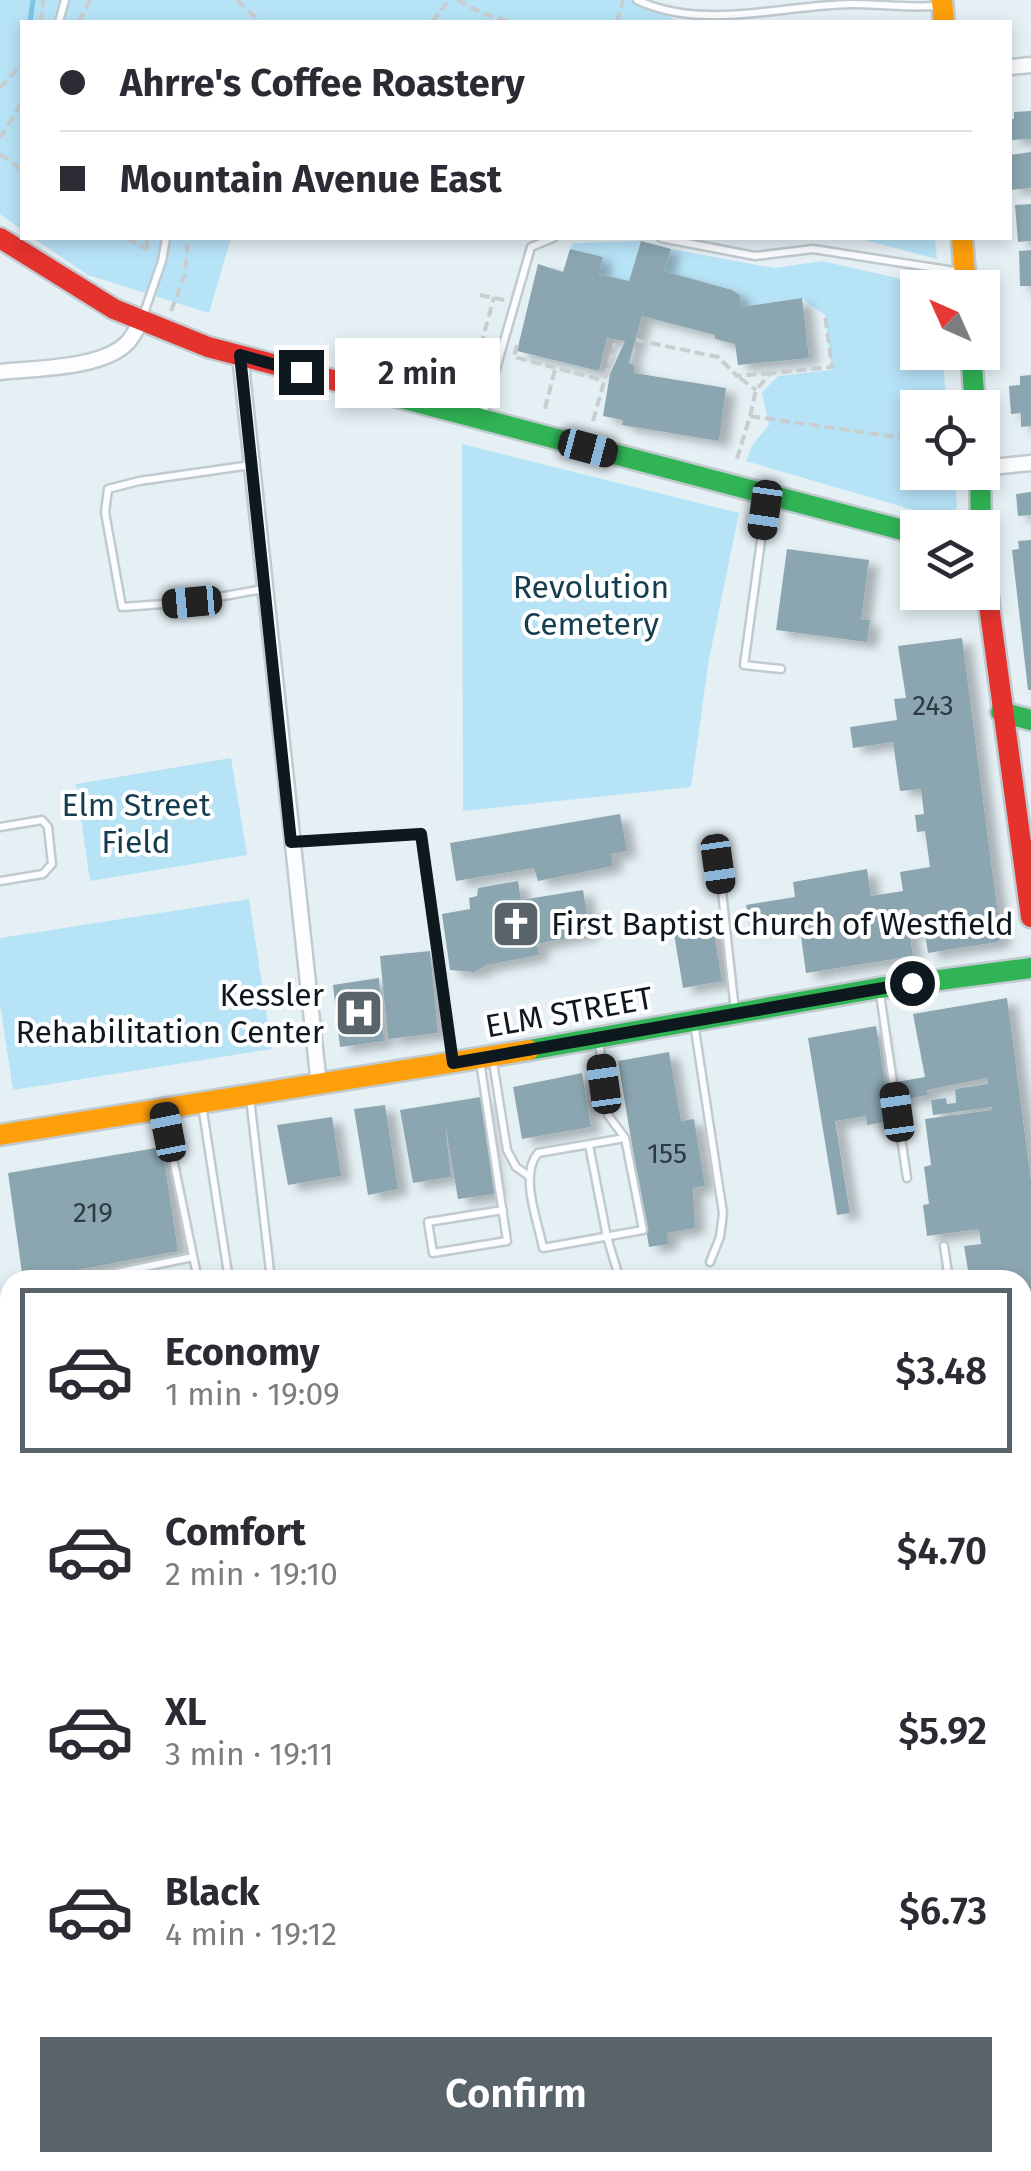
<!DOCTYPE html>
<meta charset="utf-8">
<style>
body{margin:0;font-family:"Fira Sans",sans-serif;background:#f7f7f7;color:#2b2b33;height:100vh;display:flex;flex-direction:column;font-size:38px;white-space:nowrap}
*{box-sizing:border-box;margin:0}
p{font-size:32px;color:#7c7c81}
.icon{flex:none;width:55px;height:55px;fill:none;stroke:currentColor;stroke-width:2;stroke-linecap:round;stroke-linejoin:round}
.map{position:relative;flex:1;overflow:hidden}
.drawer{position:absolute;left:0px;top:1270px;width:1032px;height:902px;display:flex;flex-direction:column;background:#fff;border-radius:30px 30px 0 0;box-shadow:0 5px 15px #0003}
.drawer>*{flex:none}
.banner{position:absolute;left:20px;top:20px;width:992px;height:220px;border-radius:0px;box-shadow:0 5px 15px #0003;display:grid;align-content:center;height:220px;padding:0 40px;background:#fff}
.needle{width:65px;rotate:315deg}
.buttons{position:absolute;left:900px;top:270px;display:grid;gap:20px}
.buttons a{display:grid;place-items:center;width:100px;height:100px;border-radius:0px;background:#fff;box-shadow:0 5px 15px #0003;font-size:50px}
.end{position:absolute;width:45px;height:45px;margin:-22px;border:12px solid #0e191f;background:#fff;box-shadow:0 0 0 5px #fff}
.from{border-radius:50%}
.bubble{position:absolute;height:70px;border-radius:0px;background:#fff;box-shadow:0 5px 15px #0003;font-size:32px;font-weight:600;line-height:70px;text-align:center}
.car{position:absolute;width:30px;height:60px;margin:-30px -15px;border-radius:12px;box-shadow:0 0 8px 2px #0007;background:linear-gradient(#222 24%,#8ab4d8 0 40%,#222 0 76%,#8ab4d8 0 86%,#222 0)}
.banner b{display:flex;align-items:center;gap:35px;height:95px;font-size:38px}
.banner b+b{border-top:2px solid #e1e1e2}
.banner i{width:25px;height:25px;background:#2b2b33}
ul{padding:18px 0 0;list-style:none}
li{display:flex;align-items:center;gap:30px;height:165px;margin:0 20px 15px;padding:0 20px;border:5px solid transparent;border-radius:0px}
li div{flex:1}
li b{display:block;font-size:38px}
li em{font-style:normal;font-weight:600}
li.current{border-color:#59646a}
li>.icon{width:90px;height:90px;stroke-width:1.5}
.action{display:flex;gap:20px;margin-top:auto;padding:20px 40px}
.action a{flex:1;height:115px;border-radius:0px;background:#59646a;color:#fff;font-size:40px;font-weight:600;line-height:115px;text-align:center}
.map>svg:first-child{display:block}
.green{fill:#b7e3f7}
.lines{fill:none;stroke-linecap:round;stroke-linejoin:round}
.stream{stroke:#7ec5e4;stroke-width:5}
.building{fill:#8ba6b0;filter:url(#shadow)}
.lane-casing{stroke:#c0cacf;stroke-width:11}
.street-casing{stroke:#c0cacf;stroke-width:19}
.fast-casing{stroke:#c0cacf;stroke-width:25}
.slow-casing{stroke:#c0cacf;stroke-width:25}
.jam-casing{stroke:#c0cacf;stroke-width:25}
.path{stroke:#c8cdcf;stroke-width:4;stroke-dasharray:10 5;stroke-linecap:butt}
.lane{stroke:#fbfdfe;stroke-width:6}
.street{stroke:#fbfdfe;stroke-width:14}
.fast{stroke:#30b455;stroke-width:20}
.slow{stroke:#ff9f0a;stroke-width:20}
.jam{stroke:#e5322d;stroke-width:20}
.route{stroke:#0e191f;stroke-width:12}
.labels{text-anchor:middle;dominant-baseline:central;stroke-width:8;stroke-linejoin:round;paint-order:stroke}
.number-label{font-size:28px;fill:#2d3c43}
.park-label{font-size:32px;fill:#143e50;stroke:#fff}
.poi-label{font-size:32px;fill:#0e191f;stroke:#fff;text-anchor:start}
.street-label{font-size:32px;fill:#0e191f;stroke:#fff}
</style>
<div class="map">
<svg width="1031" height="2171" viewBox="0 0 1031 2171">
<defs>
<filter id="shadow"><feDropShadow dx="10" dy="6" stdDeviation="5" flood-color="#0004"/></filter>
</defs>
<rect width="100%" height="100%" fill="#e5f0f5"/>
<!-- green -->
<path class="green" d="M 0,0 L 648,0 L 650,6 L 679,22 L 22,22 L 22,230 L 0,214 Z
M 33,238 L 231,238 L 209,313 L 88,275 Z
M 857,238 L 935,238 L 937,259 Z
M 641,241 L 629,281 L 599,274 L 603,257 L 570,249 L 573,243 Z
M 671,249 L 774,268 L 822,261 L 937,287 L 918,288 L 918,352 L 942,353 L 947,407 L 918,408 L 918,472 L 954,473 L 957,505 L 955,513 L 941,518 L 746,461 L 753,444 L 769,425 L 762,392 L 778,376 L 832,370 L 825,315 L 801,298 L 741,307 L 740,295 L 732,290 L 664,271 Z
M 462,444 L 739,513 L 709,659 L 691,787 L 463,811 Z
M 231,758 L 247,855 L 90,881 L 76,784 Z
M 249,899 L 272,1049 L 13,1090 L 0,1004 L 0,938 Z
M 1031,1872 L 1031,1954 L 1023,1954 L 1023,1878 Z"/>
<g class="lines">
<!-- stream -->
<path class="stream" d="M 30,22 L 33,0"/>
</g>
<!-- building -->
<path class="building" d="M 1031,111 L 1031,139 L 1011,140 L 1010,119 L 1014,119 L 1014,112 Z
M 1031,152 L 1031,188 L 1010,190 L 1010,155 Z
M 1031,204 L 1031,241 L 1018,242 L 1015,205 Z
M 641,241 L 671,249 L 664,271 L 732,290 L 740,295 L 741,307 L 802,298 L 809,358 L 738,365 L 735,344 L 715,339 L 715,335 L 642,316 L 629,363 L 634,365 L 634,373 L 726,388 L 719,441 L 622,425 L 623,420 L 603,416 L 610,374 L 625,341 L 607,338 L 599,371 L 517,351 L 538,264 L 563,272 L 570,249 L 603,257 L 599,274 L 629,281 Z
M 1031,250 L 1031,286 L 1020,286 L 1019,251 Z
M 1031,375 L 1031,426 L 1021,427 L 1021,413 L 1011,414 L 1009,386 L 1020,385 L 1020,376 Z
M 1031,492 L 1031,515 L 1018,516 L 1016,494 Z
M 1031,540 L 1031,690 L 1028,690 L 1012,550 L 1019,549 L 1018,541 Z
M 787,549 L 869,560 L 861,620 L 870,620 L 867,642 L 776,630 Z
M 962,638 L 1001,939 L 997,942 L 928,953 L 924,928 L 909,930 L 913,956 L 806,973 L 799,922 L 750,930 L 746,905 L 795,897 L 793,882 L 867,869 L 871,896 L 903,891 L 900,872 L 930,867 L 925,831 L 917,832 L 915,815 L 924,814 L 921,789 L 900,791 L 893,742 L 853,748 L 850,727 L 897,720 L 894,699 L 906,698 L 898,646 Z
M 620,814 L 627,851 L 611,854 L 613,866 L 538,881 L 534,868 L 456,881 L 450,843 Z
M 518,881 L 521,900 L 583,890 L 590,933 L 537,944 L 539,955 L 487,965 L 474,972 L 450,970 L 442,914 L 470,909 L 469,898 L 477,896 L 478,888 Z
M 712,922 L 722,981 L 683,988 L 673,928 Z
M 430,951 L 438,1033 L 388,1039 L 380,956 Z
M 379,978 L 384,1041 L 340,1047 L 333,985 Z
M 1007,998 L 1031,1181 L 1031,1366 L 1022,1367 L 1022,1280 L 964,1280 L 962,1271 L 968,1270 L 964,1246 L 981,1244 L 979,1229 L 927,1236 L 923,1205 L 929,1204 L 924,1167 L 931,1165 L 925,1119 L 992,1110 L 992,1107 L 933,1115 L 931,1100 L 946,1098 L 947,1104 L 956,1103 L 955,1089 L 988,1084 L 987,1078 L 927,1090 L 928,1095 L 900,1100 L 897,1082 L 925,1077 L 913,1014 Z
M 876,1026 L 891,1121 L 867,1125 L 866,1116 L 835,1121 L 850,1213 L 837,1215 L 808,1038 Z
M 669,1052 L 681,1121 L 694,1119 L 705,1186 L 693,1188 L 695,1228 L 667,1233 L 669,1244 L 649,1247 L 618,1061 Z
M 582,1073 L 591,1127 L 522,1139 L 513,1087 Z
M 481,1097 L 495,1194 L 458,1199 L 445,1123 L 451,1177 L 413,1183 L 400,1110 Z
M 385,1105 L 398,1189 L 368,1195 L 354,1109 Z
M 332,1117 L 341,1176 L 288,1185 L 277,1125 Z
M 162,1147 L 178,1251 L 23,1280 L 8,1173 Z
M 7,1325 L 10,1361 L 0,1363 L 0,1326 Z
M 10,1384 L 10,1415 L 4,1416 L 0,1385 Z
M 1031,1406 L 1031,1448 L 1022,1449 L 1022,1407 Z
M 1031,1465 L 1031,1522 L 1022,1523 L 1022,1466 Z
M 1031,1598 L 1031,1688 L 1022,1689 L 1022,1599 Z
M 861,2162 L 910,2162 L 922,2171 L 855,2171 Z"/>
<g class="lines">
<!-- lane casing -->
<g class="lane-casing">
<path id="lane" d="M 637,0 C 702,31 782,5 851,4 C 880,4 908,8 936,6
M 59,22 L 65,0
M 661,238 L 755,256 L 813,249 L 961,272
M 143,316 L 162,261 L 166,238
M 483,414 L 531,247 L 553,238
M 251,465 L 139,481 L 108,489 L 105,512 L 122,607 L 191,602 L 263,589
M 767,497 L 744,665 L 781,669
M 0,827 L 42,820 L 48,827 L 52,864 L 43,874 L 0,881
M 294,842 L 421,833 L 453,1062
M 719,864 L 735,1011
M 880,994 L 907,1178
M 694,1023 L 723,1213 L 720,1237 L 710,1262
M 599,1040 L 604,1084
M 480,1061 L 507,1241 L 433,1253 L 428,1222 L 503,1210
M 493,1062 L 507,1150 L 516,1167 L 529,1176
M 250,1098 L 271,1280
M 202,1105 L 229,1280
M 164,1115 L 198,1280
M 608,1115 L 625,1138 L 643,1230 L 543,1248 C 538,1221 519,1175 538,1153 L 625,1138
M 589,1145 L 607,1237 L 620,1280
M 944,1246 L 949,1280
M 82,1280 L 193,1257
M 509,1280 L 510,1280
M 1022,1535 L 1031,1534
M 610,2162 L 611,2171
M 822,2171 L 828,2162"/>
</g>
<!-- street casing -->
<g class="street-casing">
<path id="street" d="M 1010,67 L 1031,65
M 240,355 L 319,1085
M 0,372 C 35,368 103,369 128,342 C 133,336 137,328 141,322
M 982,468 L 1031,463
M 0,1573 L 10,1630
M 0,1774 L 10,1746
M 0,1932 L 10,1981
M 0,2068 L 10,2064
M 45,2162 L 47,2171
M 388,2162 L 389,2171"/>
</g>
<!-- fast casing -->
<g class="fast-casing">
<path id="fast" d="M 971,352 L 975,408
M 344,383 L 918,534
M 980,472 L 981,528
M 1001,712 L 1031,720
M 529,1050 L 879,988 L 1031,968
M 0,1526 L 10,1525
M 1022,1818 L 1031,1806
M 1022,1855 L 1031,1850"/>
</g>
<!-- slow casing -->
<g class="slow-casing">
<path id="slow" d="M 942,0 L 944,22
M 962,238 L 966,288
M 0,1135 L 529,1050
M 1022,1388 L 1031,1387
M 775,2171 L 781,2162"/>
</g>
<!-- jam casing -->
<g class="jam-casing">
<path id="jam" d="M 0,238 L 114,309 L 208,347 L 344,383
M 982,553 L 1031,917"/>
</g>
<!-- path -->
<path class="path" d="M 237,0 L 260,22
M 457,0 L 482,13 L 510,22
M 41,22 L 43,0
M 79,22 L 90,0
M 432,22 L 449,0
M 617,22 L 623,0
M 0,88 L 22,64
M 0,138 L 22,102
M 0,154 L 22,170
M 127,238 L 148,250
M 146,238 L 148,250
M 480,295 L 504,300
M 171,311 L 185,274 L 188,238
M 636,340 L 718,357 L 737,376 L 771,373
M 517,345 L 514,357 L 599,379 L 604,377
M 740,378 L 756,390
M 469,389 L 494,297
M 545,409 L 555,369
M 750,416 L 756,390 L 771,373 L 832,367 L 825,315
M 593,421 L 615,343
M 737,459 L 750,416 L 918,440"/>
<!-- lane -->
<use href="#lane" class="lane"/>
<!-- street -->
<use href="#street" class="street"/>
<!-- fast -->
<use href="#fast" class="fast"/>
<!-- slow -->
<use href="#slow" class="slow"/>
<!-- jam -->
<use href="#jam" class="jam"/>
</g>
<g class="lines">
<!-- route -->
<path class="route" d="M 301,372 L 240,355 L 291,842 L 421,834 L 453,1063 L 912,983"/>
</g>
<!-- icons -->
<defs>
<g id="church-square" transform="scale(2.5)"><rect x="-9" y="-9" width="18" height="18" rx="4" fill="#59646a" stroke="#fff"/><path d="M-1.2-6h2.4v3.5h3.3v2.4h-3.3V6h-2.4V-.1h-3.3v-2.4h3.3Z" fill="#fff"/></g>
<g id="hospital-square" transform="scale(2.5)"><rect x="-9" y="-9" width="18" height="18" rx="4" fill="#59646a" stroke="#fff"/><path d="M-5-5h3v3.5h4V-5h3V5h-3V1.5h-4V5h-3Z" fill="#fff"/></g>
</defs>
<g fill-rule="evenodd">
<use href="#church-square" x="516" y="924"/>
<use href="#hospital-square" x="359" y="1013"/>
</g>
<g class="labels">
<!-- number labels -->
<g class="number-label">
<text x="933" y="705">243</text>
<text x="667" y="1153">155</text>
<text x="93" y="1212">219</text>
</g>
<!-- park labels -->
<g class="park-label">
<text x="591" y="587">Revolution<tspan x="591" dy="37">Cemetery</tspan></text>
<text x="136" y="805">Elm Street<tspan x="136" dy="37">Field</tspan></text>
</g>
<!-- poi labels -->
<g class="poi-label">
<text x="551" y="924">First Baptist Church of Westfield</text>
<text x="324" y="995" text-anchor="end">Kessler<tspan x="324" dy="37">Rehabilitation Center</tspan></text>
</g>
<!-- street labels -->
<g class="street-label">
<text transform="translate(569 1012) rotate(-10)">ELM STREET</text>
</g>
</g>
</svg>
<div class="buttons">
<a><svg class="needle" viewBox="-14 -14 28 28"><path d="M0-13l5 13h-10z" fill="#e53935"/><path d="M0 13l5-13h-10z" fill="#7c7c81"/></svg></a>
<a><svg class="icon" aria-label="locate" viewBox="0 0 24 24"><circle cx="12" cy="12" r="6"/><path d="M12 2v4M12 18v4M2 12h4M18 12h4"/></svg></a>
<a><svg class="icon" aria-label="layers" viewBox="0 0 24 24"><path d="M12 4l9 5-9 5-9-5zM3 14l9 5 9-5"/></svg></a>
</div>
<i class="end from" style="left:912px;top:983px"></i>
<i class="end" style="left:301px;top:372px"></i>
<div class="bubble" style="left:335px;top:338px;width:165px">2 min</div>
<i class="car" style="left:588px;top:448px;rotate:105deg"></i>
<i class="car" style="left:765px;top:510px;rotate:188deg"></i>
<i class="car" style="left:192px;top:602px;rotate:265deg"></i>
<i class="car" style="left:718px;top:864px;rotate:172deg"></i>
<i class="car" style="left:604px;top:1084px;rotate:352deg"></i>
<i class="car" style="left:897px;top:1112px;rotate:352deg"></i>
<i class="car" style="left:168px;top:1132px;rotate:349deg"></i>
<div class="banner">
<b><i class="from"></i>Ahrre's Coffee Roastery</b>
<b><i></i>Mountain Avenue East</b>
</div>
<section class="drawer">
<ul>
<li class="current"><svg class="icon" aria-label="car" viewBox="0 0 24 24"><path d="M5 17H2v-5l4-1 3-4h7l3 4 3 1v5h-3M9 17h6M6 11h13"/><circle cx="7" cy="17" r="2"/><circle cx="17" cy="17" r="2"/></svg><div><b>Economy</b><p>1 min · 19:09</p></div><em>$3.48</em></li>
<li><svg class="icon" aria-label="car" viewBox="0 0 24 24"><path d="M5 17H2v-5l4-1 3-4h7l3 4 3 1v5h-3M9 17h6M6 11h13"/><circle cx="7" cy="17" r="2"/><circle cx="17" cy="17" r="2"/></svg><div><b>Comfort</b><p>2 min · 19:10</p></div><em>$4.70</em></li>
<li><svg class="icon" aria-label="car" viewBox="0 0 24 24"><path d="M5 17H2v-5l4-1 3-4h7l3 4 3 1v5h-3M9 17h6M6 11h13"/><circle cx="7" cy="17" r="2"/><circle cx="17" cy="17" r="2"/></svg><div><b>XL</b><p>3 min · 19:11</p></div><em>$5.92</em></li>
<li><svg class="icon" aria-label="car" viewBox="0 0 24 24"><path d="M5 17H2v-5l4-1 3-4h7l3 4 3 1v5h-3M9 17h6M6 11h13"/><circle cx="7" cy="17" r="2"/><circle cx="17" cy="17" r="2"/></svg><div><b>Black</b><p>4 min · 19:12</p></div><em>$6.73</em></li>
</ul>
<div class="action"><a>Confirm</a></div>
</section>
</div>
